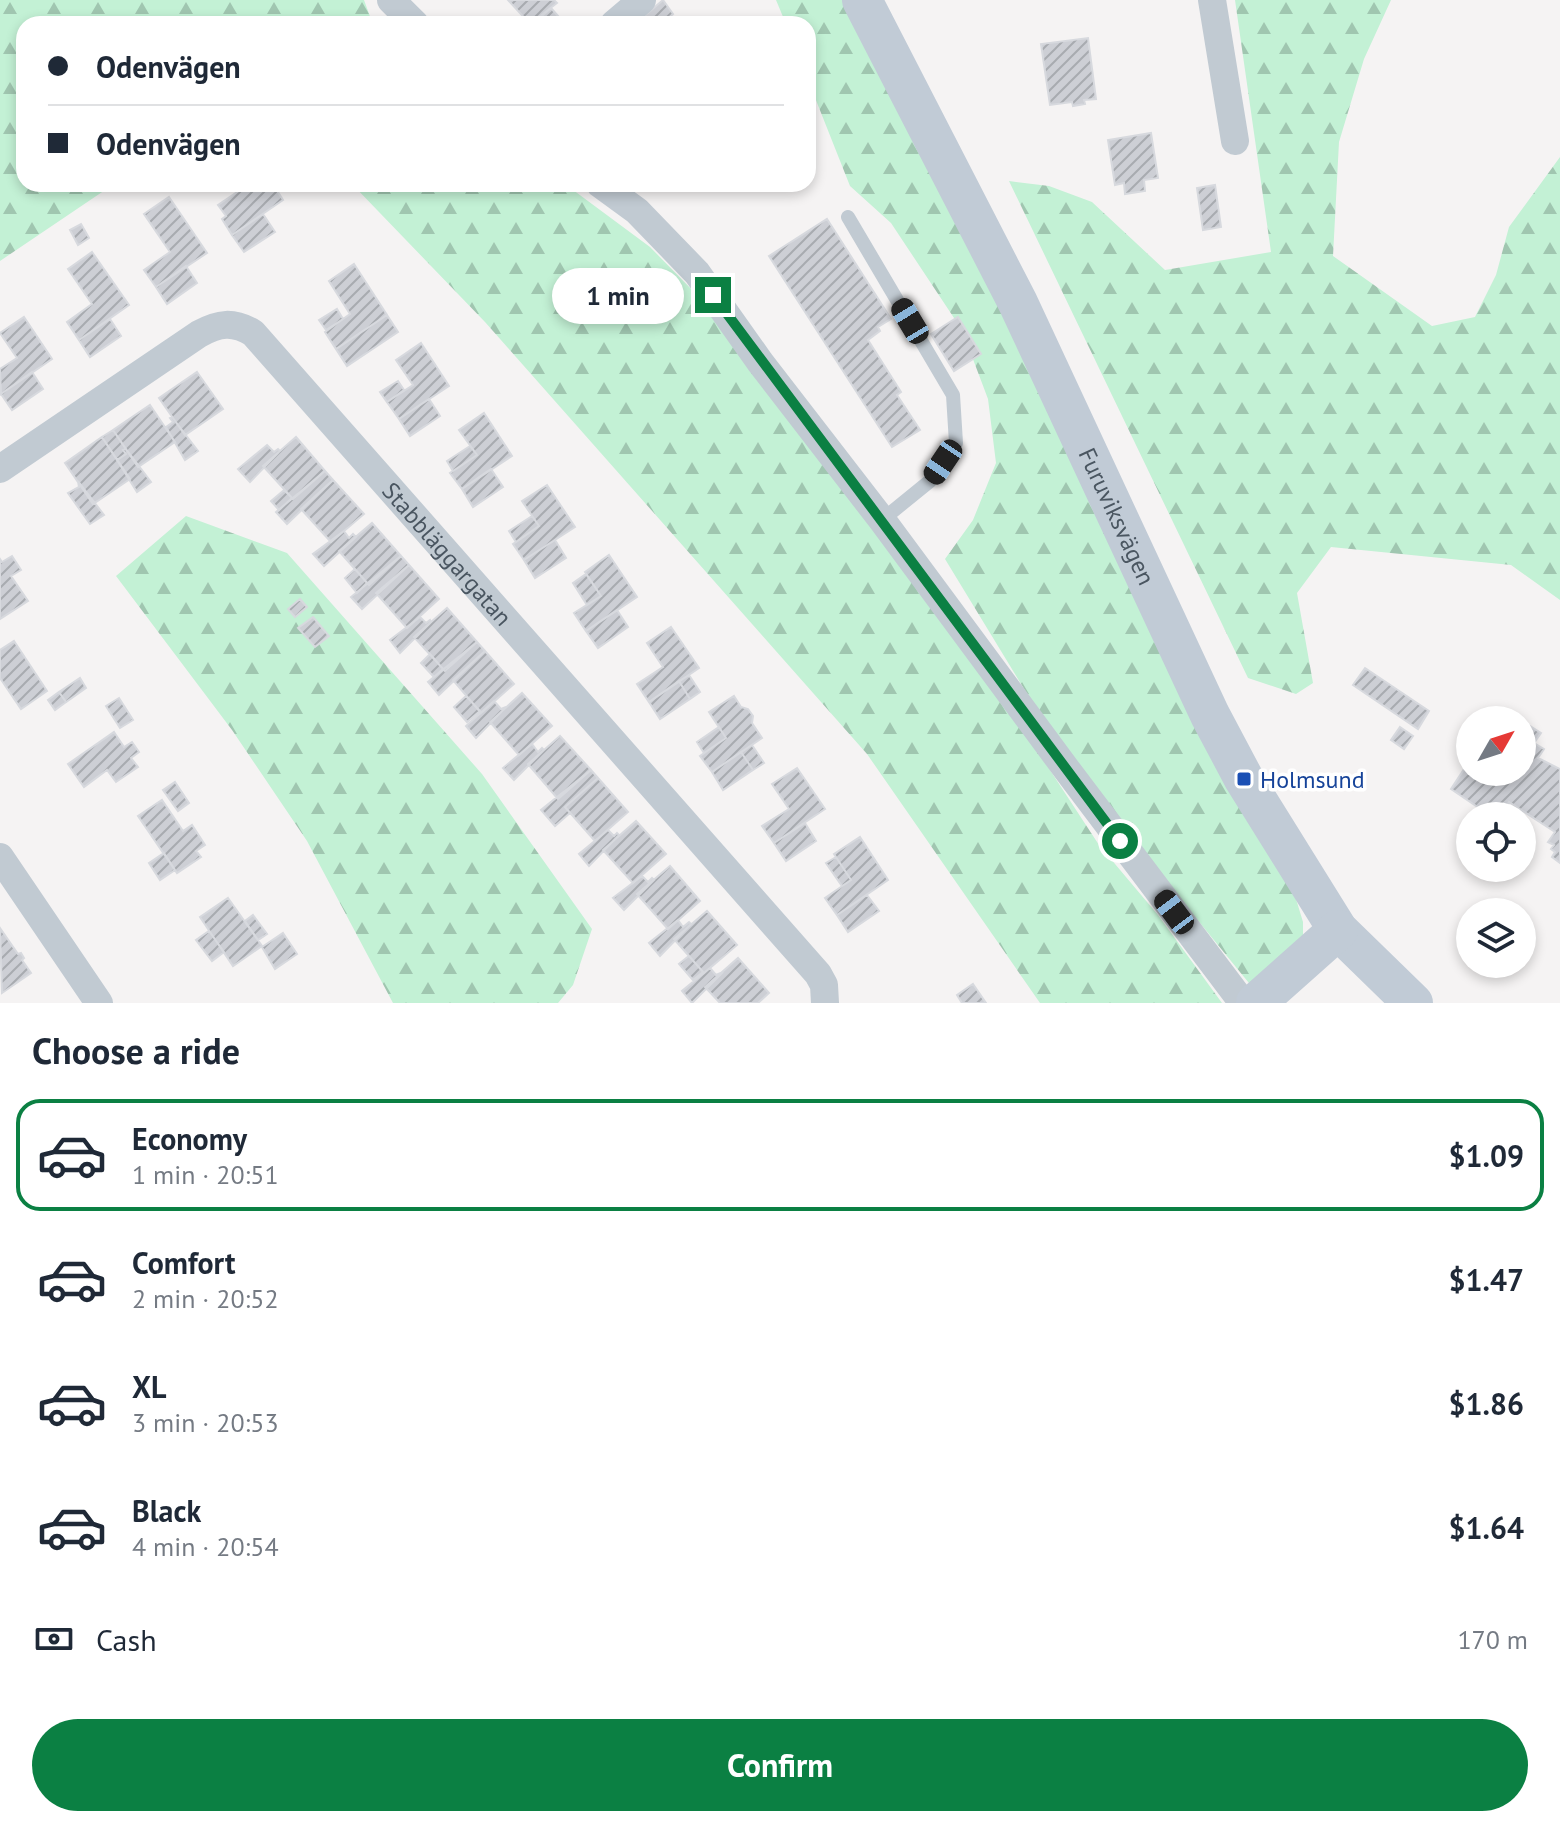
<!DOCTYPE html>
<meta charset="utf-8">
<style>
body{margin:0;font-family:"PT Sans",sans-serif;background:#f6f6f7;color:#1f2937;height:100vh;display:flex;flex-direction:column;font-size:30px;white-space:nowrap}
*{box-sizing:border-box;margin:0}
p{font-size:26px;color:#747a83}
.icon{flex:none;width:44px;height:44px;fill:none;stroke:currentColor;stroke-width:2;stroke-linecap:round;stroke-linejoin:round}
.map{position:relative;height:1003px;overflow:hidden}
.details{display:flex;flex-direction:column;background:#fff;flex:1}
.details>*{flex:none}
.hud{position:absolute;left:16px;top:16px;width:800px;height:176px;border-radius:24px;box-shadow:0 4px 12px #0003;display:grid;align-content:center;height:176px;padding:0 32px;background:#fff}
.needle{width:52px;rotate:51deg}
.tools{position:absolute;left:1456px;top:706px;display:grid;gap:16px}
.tools a{display:grid;place-items:center;width:80px;height:80px;border-radius:50%;background:#fff;box-shadow:0 4px 12px #0003;font-size:40px}
.end{position:absolute;width:36px;height:36px;margin:-18px;border:10px solid #0b8043;background:#fff;box-shadow:0 0 0 4px #fff}
.from{border-radius:50%}
.bubble{position:absolute;height:56px;border-radius:28px;background:#fff;box-shadow:0 4px 12px #0003;font-size:26px;font-weight:600;line-height:56px;text-align:center}
.car{position:absolute;width:24px;height:48px;margin:-24px -12px;border-radius:10px;box-shadow:0 0 6px 2px #0007;background:linear-gradient(#222 24%,#8ab4d8 0 40%,#222 0 76%,#8ab4d8 0 86%,#222 0)}
.hud b{display:flex;align-items:center;gap:28px;height:76px;font-size:30px}
.hud b+b{border-top:2px solid #e0e1e3}
.hud i{width:20px;height:20px;background:#1f2937}
ul{padding:0;list-style:none}
li{display:flex;align-items:center;gap:24px;height:112px;margin:0 16px 12px;padding:0 16px;border:4px solid transparent;border-radius:24px}
li div{flex:1}
li b{display:block;font-size:30px}
li em{font-style:normal;font-weight:600}
li.current{border-color:#0b8043}
li>.icon{width:72px;height:72px;stroke-width:1.5}
h2{padding:0 32px;font-size:36px;line-height:96px}
.pay{display:flex;align-items:center;gap:20px;height:88px;padding:0 32px;font-size:30px}
.pay p{margin-inline-start:auto}
.action{display:flex;gap:16px;margin-top:auto;padding:16px 32px}
.action a{flex:1;height:92px;border-radius:48px;background:#0b8043;color:#fff;font-size:32px;font-weight:600;line-height:92px;text-align:center}
.map>svg:first-child{display:block}
.forest{fill:url(#forest-firs)}
.building{fill:url(#building-hatch);stroke:#d7d9de;stroke-width:2}
.lines{fill:none;stroke-linecap:round;stroke-linejoin:round}
.lane{stroke:#c1cad2;stroke-width:14}
.street{stroke:#c1cad2;stroke-width:28}
.secondary{stroke:#c1cbd6;stroke-width:40}
.route{stroke:#0b8043;stroke-width:10}
.transit-dot{fill:#1a4fb4;stroke:#fff;stroke-width:3}
.labels{text-anchor:middle;dominant-baseline:central;stroke-width:7;stroke-linejoin:round;paint-order:stroke}
.street-label{font-size:24px;fill:#4a5661;stroke:#fff}
.transit-label{font-size:24px;fill:#164399;stroke:#fff;text-anchor:start}
</style>
<div class="map">
<svg width="1560" height="1003" viewBox="0 0 1560 1003">
<defs>
<pattern id="forest-firs" width="22" height="20" patternUnits="userSpaceOnUse" patternTransform="scale(2)"><rect width="22" height="20" fill="#c3f1d5"/><path d="M5 1l3.5 6h-7zM16 11l3.5 6h-7z" fill="#a0c6b0"/></pattern>
<pattern id="building-hatch" width="6" height="6" patternUnits="userSpaceOnUse" patternTransform="scale(2)"><rect width="6" height="6" fill="#cdcfd5"/><path d="M-1 1l2-2M0 6l6-6M5 7l2-2" fill="none" stroke="#a8abb0"/></pattern>
</defs>
<rect width="100%" height="100%" fill="#f5f3f3"/>
<!-- forest -->
<path class="forest" d="M 0,0 L 364,0 L 372,22 L 376,24 L 24,24 L 24,184 L 114,184 L 0,261 Z
M 776,0 L 846,0 L 1293,889 L 1303,922 L 1303,942 L 1253,988 L 1156,869 L 1038,712 L 945,559 L 973,520 L 996,463 L 988,399 L 962,330 L 891,223 L 850,186 L 808,80 L 808,24 L 786,24 Z
M 1235,0 L 1391,0 L 1364,59 L 1339,142 L 1333,256 L 1432,326 L 1475,317 L 1496,275 L 1509,227 L 1560,157 L 1560,600 L 1511,565 L 1331,547 L 1297,593 L 1313,683 L 1296,694 L 1248,678 L 1009,181 L 1049,186 L 1092,202 L 1165,270 L 1271,252 Z
M 352,184 L 565,184 L 650,247 L 703,301 L 1012,712 L 1099,845 L 1158,915 L 1222,1003 L 1040,1003 L 867,754 L 485,322 Z
M 186,516 L 287,553 L 482,774 L 592,929 L 573,985 L 558,1003 L 393,1003 L 307,841 L 232,730 L 116,576 Z"/>
<!-- building -->
<path class="building" d="M 508,0 L 554,0 L 557,3 L 530,24 Z
M 663,0 L 673,14 L 661,24 L 635,24 Z
M 551,8 L 565,24 L 533,24 Z
M 1088,38 L 1096,99 L 1084,100 L 1085,104 L 1073,106 L 1072,102 L 1050,105 L 1041,44 Z
M 1151,133 L 1158,178 L 1144,180 L 1145,191 L 1125,194 L 1124,183 L 1115,185 L 1108,140 Z
M 236,184 L 273,184 L 283,200 L 232,235 L 222,219 L 226,216 L 218,205 L 240,190 Z
M 1215,185 L 1221,227 L 1203,230 L 1197,188 Z
M 169,197 L 207,253 L 156,287 L 144,270 L 170,252 L 144,214 Z
M 263,214 L 275,232 L 244,252 L 232,235 Z
M 827,219 L 891,319 L 878,327 L 880,331 L 868,340 L 901,392 L 897,395 L 920,430 L 892,447 L 769,256 Z
M 81,224 L 89,238 L 78,245 L 70,230 Z
M 92,252 L 129,305 L 79,340 L 67,322 L 92,304 L 68,269 Z
M 354,264 L 387,315 L 336,349 L 325,332 L 350,314 L 329,281 Z
M 186,266 L 197,283 L 167,304 L 156,287 Z
M 337,309 L 343,319 L 326,330 L 319,320 Z
M 387,315 L 398,332 L 347,366 L 336,349 Z
M 24,317 L 52,359 L 1,394 L 0,369 L 17,358 L 0,333 Z
M 958,317 L 981,354 L 954,371 L 931,334 Z
M 110,319 L 121,336 L 90,357 L 79,340 Z
M 421,343 L 449,386 L 399,419 L 387,402 L 413,385 L 396,360 Z
M 32,372 L 43,389 L 12,410 L 1,394 Z
M 197,372 L 223,409 L 185,435 L 159,398 Z
M 398,381 L 404,390 L 387,402 L 380,392 Z
M 429,399 L 440,416 L 410,436 L 399,419 Z
M 150,405 L 175,442 L 138,467 L 113,430 Z
M 484,413 L 512,456 L 462,489 L 450,473 L 477,455 L 459,430 Z
M 172,417 L 198,451 L 185,460 L 166,427 L 173,422 L 170,418 Z
M 113,430 L 126,449 L 123,450 L 126,454 L 117,460 L 102,437 Z
M 102,437 L 130,479 L 93,504 L 65,463 Z
M 296,437 L 325,471 L 293,499 L 263,466 Z
M 267,445 L 274,452 L 278,449 L 280,451 L 250,482 L 238,469 Z
M 470,446 L 477,455 L 453,471 L 447,461 Z
M 126,449 L 151,482 L 137,492 L 117,460 L 126,454 L 123,450 Z
M 491,469 L 503,487 L 473,507 L 462,489 Z
M 325,471 L 333,480 L 287,524 L 276,512 Z
M 333,480 L 364,514 L 331,542 L 301,509 Z
M 78,481 L 104,515 L 90,524 L 68,493 L 79,487 Z
M 547,485 L 575,527 L 524,560 L 513,544 L 539,526 L 522,501 Z
M 284,490 L 292,498 L 279,510 L 271,501 Z
M 532,516 L 539,526 L 516,542 L 509,531 Z
M 372,523 L 401,556 L 369,585 L 339,551 Z
M 344,531 L 349,538 L 353,534 L 356,537 L 324,566 L 313,554 Z
M 555,540 L 566,558 L 535,578 L 524,560 Z
M 609,555 L 637,597 L 586,631 L 574,613 L 601,596 L 585,572 Z
M 12,556 L 21,570 L 11,576 L 28,601 L 0,619 L 0,559 L 2,562 Z
M 401,556 L 409,565 L 362,609 L 351,597 Z
M 409,565 L 439,599 L 407,628 L 376,593 Z
M 355,569 L 367,583 L 357,593 L 345,578 Z
M 586,574 L 601,596 L 587,605 L 573,583 Z
M 300,599 L 307,607 L 295,617 L 288,609 Z
M 447,608 L 477,642 L 445,671 L 414,637 Z
M 617,610 L 628,627 L 598,648 L 586,631 Z
M 313,617 L 329,636 L 315,647 L 298,628 Z
M 420,617 L 426,623 L 430,620 L 431,622 L 400,653 L 390,640 Z
M 671,627 L 699,668 L 649,702 L 637,684 L 663,667 L 647,643 Z
M 14,641 L 47,691 L 21,709 L 0,678 L 0,650 Z
M 477,642 L 485,651 L 439,695 L 428,682 Z
M 485,651 L 514,684 L 481,713 L 453,680 Z
M 430,654 L 443,669 L 434,677 L 421,663 Z
M 1365,668 L 1429,711 L 1418,729 L 1353,685 Z
M 689,675 L 700,692 L 690,699 L 679,681 Z
M 80,678 L 86,688 L 66,702 L 59,692 Z
M 679,681 L 690,699 L 660,719 L 649,702 Z
M 59,692 L 66,702 L 55,710 L 48,700 Z
M 522,693 L 552,726 L 519,755 L 490,722 Z
M 466,696 L 480,711 L 467,722 L 454,707 Z
M 734,696 L 741,707 L 748,709 L 753,716 L 752,723 L 762,738 L 712,772 L 700,756 L 726,738 L 709,712 Z
M 119,698 L 133,720 L 120,728 L 106,706 Z
M 494,701 L 501,709 L 506,707 L 476,738 L 466,726 Z
M 1522,721 L 1541,733 L 1534,743 L 1544,749 L 1538,758 L 1560,769 L 1560,863 L 1552,857 L 1555,852 L 1551,849 L 1554,845 L 1548,842 L 1555,832 L 1509,802 L 1503,812 L 1498,808 L 1495,812 L 1491,809 L 1488,814 L 1451,789 L 1470,760 L 1470,772 L 1522,772 Z
M 719,727 L 726,738 L 704,753 L 697,742 Z
M 1400,727 L 1413,736 L 1404,749 L 1391,740 Z
M 114,732 L 124,747 L 132,742 L 139,752 L 131,758 L 138,767 L 116,782 L 107,770 L 84,787 L 68,764 Z
M 560,736 L 591,770 L 558,799 L 528,764 Z
M 532,744 L 538,752 L 542,748 L 544,750 L 514,780 L 503,768 Z
M 752,745 L 764,763 L 753,770 L 741,752 Z
M 741,752 L 753,770 L 723,790 L 712,772 Z
M 797,768 L 825,809 L 774,843 L 762,826 L 789,809 L 772,784 Z
M 591,770 L 598,778 L 565,807 L 570,813 L 555,826 L 541,810 Z
M 598,778 L 628,812 L 595,841 L 565,807 Z
M 175,782 L 189,803 L 178,811 L 163,790 Z
M 162,800 L 183,831 L 192,825 L 205,845 L 196,851 L 201,857 L 177,873 L 138,816 Z
M 636,821 L 666,854 L 633,883 L 603,850 Z
M 805,823 L 816,841 L 786,861 L 774,843 Z
M 608,830 L 614,836 L 617,833 L 619,835 L 589,866 L 579,854 Z
M 860,837 L 888,880 L 837,915 L 825,898 L 851,880 L 834,854 Z
M 164,853 L 175,870 L 160,880 L 149,863 Z
M 836,857 L 851,880 L 842,886 L 826,863 Z
M 670,866 L 700,901 L 668,929 L 637,894 Z
M 642,876 L 648,882 L 652,878 L 654,880 L 624,910 L 613,898 Z
M 867,895 L 879,911 L 848,932 L 837,915 Z
M 228,898 L 262,946 L 233,966 L 200,917 Z
M 707,911 L 737,945 L 704,973 L 674,939 Z
M 253,915 L 267,934 L 258,940 L 245,921 Z
M 678,920 L 683,927 L 689,922 L 691,924 L 660,956 L 649,943 Z
M 0,928 L 18,954 L 21,953 L 24,958 L 22,960 L 31,973 L 2,993 Z
M 209,931 L 224,952 L 212,961 L 196,940 Z
M 283,933 L 297,954 L 275,969 L 262,947 Z
M 689,956 L 703,972 L 693,980 L 679,964 Z
M 738,958 L 769,993 L 758,1003 L 720,1003 L 705,987 Z
M 710,968 L 716,975 L 723,972 L 692,1003 L 682,991 Z
M 973,984 L 986,1003 L 962,1003 L 957,995 Z"/>
<g class="lines">
<!-- lane -->
<path class="lane" d="M 848,217 L 953,395 L 956,443 L 930,481 L 882,520"/>
<!-- street -->
<g class="street">
<path d="M 391,0 L 415,24"/>
<path d="M 1212,0 L 1235,141"/>
<path d="M 614,24 L 642,0"/>
<path d="M 600,184 L 637,211 L 697,273 L 760,362 L 882,520 L 1067,770 L 1243,1003"/>
<path id="s1" d="M 0,469 L 199,334 C 219,323 233,321 253,333 L 818,974 L 824,985 L 825,1003"/>
<path d="M 0,857 L 99,1003"/>
</g>
<!-- secondary -->
<g class="secondary">
<path id="s2" d="M 862,0 L 1018,303 L 1210,715 L 1244,779 L 1338,930 L 1413,1003"/>
<path d="M 1256,1003 L 1338,930"/>
</g>
</g>
<g class="lines">
<!-- route -->
<path class="route" d="M 713,295 L 1120,841"/>
</g>
<!-- markers -->
<rect class="transit-dot" x="1236" y="771" width="16" height="16" rx="4"/>
<g class="labels">
<!-- street labels -->
<g class="street-label">
<text stroke="none"><textPath href="#s2" startOffset="576">Furuviksvägen</textPath></text>
<text stroke="none"><textPath href="#s1" startOffset="592">Stabbläggargatan</textPath></text>
</g>
<!-- transit labels -->
<g class="transit-label">
<text x="1260" y="779">Holmsund</text>
</g>
</g>
</svg>
<div class="tools">
<a><svg class="needle" viewBox="-14 -14 28 28"><path d="M0-13l5 13h-10z" fill="#e53935"/><path d="M0 13l5-13h-10z" fill="#747a83"/></svg></a>
<a><svg class="icon" aria-label="locate" viewBox="0 0 24 24"><circle cx="12" cy="12" r="6"/><path d="M12 2v4M12 18v4M2 12h4M18 12h4"/></svg></a>
<a><svg class="icon" aria-label="layers" viewBox="0 0 24 24"><path d="M12 4l9 5-9 5-9-5zM3 14l9 5 9-5"/></svg></a>
</div>
<i class="end from" style="left:1120px;top:841px"></i>
<i class="end" style="left:713px;top:295px"></i>
<div class="bubble" style="left:552px;top:268px;width:132px">1 min</div>
<i class="car" style="left:910px;top:321px;rotate:329deg"></i>
<i class="car" style="left:943px;top:462px;rotate:214deg"></i>
<i class="car" style="left:1174px;top:912px;rotate:323deg"></i>
<div class="hud">
<b><i class="from"></i>Odenvägen</b>
<b><i></i>Odenvägen</b>
</div>
</div>
<section class="details">
<h2>Choose a ride</h2>
<ul>
<li class="current"><svg class="icon" aria-label="car" viewBox="0 0 24 24"><path d="M5 17H2v-5l4-1 3-4h7l3 4 3 1v5h-3M9 17h6M6 11h13"/><circle cx="7" cy="17" r="2"/><circle cx="17" cy="17" r="2"/></svg><div><b>Economy</b><p>1 min · 20:51</p></div><em>$1.09</em></li>
<li><svg class="icon" aria-label="car" viewBox="0 0 24 24"><path d="M5 17H2v-5l4-1 3-4h7l3 4 3 1v5h-3M9 17h6M6 11h13"/><circle cx="7" cy="17" r="2"/><circle cx="17" cy="17" r="2"/></svg><div><b>Comfort</b><p>2 min · 20:52</p></div><em>$1.47</em></li>
<li><svg class="icon" aria-label="car" viewBox="0 0 24 24"><path d="M5 17H2v-5l4-1 3-4h7l3 4 3 1v5h-3M9 17h6M6 11h13"/><circle cx="7" cy="17" r="2"/><circle cx="17" cy="17" r="2"/></svg><div><b>XL</b><p>3 min · 20:53</p></div><em>$1.86</em></li>
<li><svg class="icon" aria-label="car" viewBox="0 0 24 24"><path d="M5 17H2v-5l4-1 3-4h7l3 4 3 1v5h-3M9 17h6M6 11h13"/><circle cx="7" cy="17" r="2"/><circle cx="17" cy="17" r="2"/></svg><div><b>Black</b><p>4 min · 20:54</p></div><em>$1.64</em></li>
</ul>
<div class="pay"><svg class="icon" aria-label="cash" viewBox="0 0 24 24"><path d="M3 7h18v10H3z"/><circle cx="12" cy="12" r="2"/></svg>Cash<p>170 m</p></div>
<div class="action"><a>Confirm</a></div>
</section>
